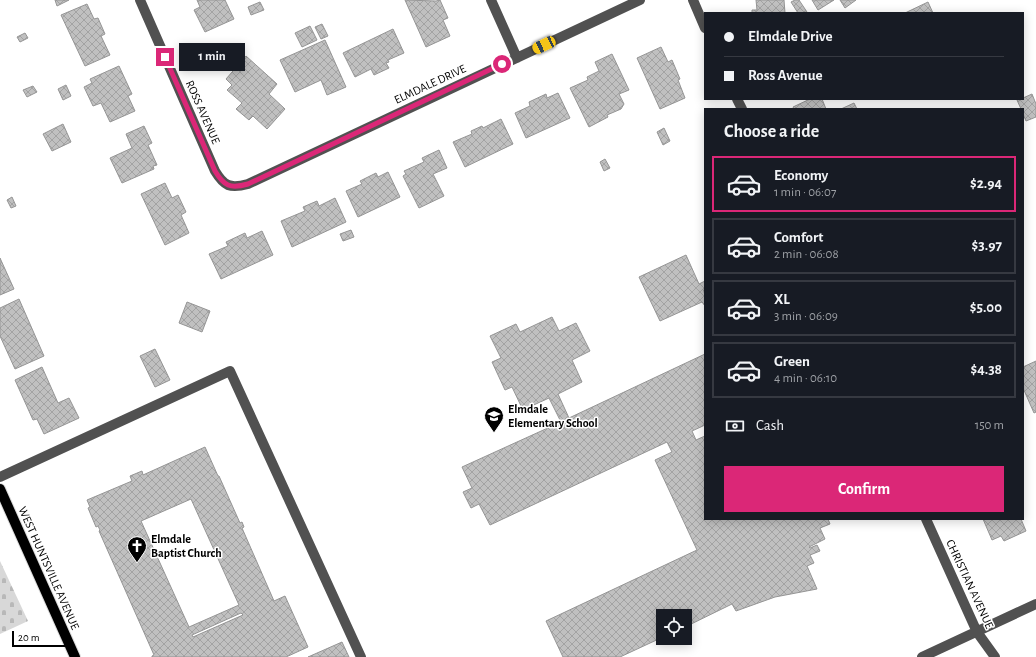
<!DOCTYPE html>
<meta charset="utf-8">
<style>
body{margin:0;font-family:"Alegreya Sans",sans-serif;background:#242831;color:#f1f3f6;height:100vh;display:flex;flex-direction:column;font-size:15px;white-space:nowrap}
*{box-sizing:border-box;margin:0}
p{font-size:13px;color:#9ea1a6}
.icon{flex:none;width:22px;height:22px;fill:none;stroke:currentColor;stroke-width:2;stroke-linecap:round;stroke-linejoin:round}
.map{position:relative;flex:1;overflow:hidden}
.sheet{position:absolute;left:704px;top:108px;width:320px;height:412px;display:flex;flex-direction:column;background:#171b24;border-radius:0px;box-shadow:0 2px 10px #0003}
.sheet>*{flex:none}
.guide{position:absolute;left:704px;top:12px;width:320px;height:88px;border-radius:0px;box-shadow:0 2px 10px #0003;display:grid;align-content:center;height:88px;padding:0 20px;background:#171b24}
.tools{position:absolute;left:656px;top:609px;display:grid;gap:8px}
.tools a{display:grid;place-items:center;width:36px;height:36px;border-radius:0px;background:#171b24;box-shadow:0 2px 10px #0003;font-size:20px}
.scale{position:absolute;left:12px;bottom:10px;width:56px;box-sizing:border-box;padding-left:4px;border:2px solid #000;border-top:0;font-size:11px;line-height:14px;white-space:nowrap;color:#000;-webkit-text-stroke:3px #fff;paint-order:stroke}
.end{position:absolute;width:18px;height:18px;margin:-9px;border:5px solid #db2777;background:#fff;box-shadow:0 0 0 2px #fff}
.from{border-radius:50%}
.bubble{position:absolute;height:28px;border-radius:0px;background:#171b24;box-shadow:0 2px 10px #0003;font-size:13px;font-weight:700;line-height:28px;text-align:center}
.car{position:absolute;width:12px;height:24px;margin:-12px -6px;border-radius:5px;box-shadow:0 0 3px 1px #0007;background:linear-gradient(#f5c518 24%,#345 0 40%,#f5c518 0 76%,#345 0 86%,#f5c518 0)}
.guide b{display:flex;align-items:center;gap:14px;height:38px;font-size:15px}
.guide b+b{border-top:1px solid #363941}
.guide i{width:10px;height:10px;background:#f1f3f6}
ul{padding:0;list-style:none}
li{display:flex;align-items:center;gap:12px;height:56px;margin:0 8px 6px;padding:0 12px;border:2px solid #363941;border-radius:0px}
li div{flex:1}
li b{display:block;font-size:15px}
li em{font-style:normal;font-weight:700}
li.current{border-color:#db2777}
li>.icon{width:36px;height:36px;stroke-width:1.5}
h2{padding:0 20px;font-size:18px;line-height:48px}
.pay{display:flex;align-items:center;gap:10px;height:44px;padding:0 20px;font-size:15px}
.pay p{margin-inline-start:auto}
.primary-button{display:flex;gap:8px;margin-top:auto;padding:8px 20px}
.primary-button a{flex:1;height:46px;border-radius:0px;background:#db2777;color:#fff;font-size:16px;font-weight:700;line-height:46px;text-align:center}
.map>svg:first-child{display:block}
.cemetery{fill:url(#cemetery-stones)}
.building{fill:url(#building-cross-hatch);stroke:#959595;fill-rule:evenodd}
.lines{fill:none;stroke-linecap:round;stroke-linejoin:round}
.major-casing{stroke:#dbdbdb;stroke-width:12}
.minor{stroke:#515151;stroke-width:10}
.major{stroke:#000;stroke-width:10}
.route{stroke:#db2777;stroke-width:5}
.labels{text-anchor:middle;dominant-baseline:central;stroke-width:3;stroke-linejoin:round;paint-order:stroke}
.street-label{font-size:12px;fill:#000;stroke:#fff}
.poi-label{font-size:12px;font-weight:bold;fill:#000;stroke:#fff;text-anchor:start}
</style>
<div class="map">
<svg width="1036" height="657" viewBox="0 0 1036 657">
<defs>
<pattern id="cemetery-stones" width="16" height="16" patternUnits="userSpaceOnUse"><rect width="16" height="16" fill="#d8d8d8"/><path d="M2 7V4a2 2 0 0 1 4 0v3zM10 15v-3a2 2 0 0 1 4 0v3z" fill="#b8b8b8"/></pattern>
<pattern id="building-cross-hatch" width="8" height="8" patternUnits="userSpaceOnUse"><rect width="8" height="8" fill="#c0c0c0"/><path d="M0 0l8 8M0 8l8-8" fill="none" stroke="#a3a3a3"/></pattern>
</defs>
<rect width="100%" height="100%" fill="#fff"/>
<!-- cemetery -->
<path class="cemetery" d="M 0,561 L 28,621 L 0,634 Z"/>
<!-- building -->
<path class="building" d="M 55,0 L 69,0 L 57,6 Z
M 197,0 L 225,0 L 234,19 L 205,32 L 194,10 L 200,7 Z
M 405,0 L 436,1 L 440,0 L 448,18 L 443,20 L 450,36 L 426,47 Z
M 756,0 L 784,0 L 785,13 L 752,13 L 752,10 L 757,10 Z
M 795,0 L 799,0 L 807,12 L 798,13 L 791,2 Z
M 812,0 L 834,0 L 818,10 Z
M 840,0 L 856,0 L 845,8 Z
M 260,2 L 264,10 L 251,15 L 248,7 Z
M 928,2 L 933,13 L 905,13 Z
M 87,4 L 94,19 L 98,18 L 105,34 L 101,36 L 110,55 L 85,66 L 61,15 Z
M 322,24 L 328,36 L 321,39 L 315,27 Z
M 310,26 L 317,40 L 302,47 L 295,33 Z
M 393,29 L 404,53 L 388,60 L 389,62 L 386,63 L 389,68 L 374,75 L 371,69 L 355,77 L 343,53 Z
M 25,33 L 28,38 L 20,42 L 17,37 Z
M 325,40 L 346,87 L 327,95 L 321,80 L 295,92 L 280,60 Z
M 661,47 L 668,62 L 672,60 L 680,79 L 678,80 L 685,98 L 660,109 L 637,58 Z
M 612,54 L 629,90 L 619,94 L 624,104 L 621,109 L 607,115 L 608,117 L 589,127 L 570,88 L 588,80 L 587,77 L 599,71 L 595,62 Z
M 246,56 L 277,84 L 269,94 L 285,109 L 267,129 L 253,116 L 249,120 L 236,109 L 242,103 L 227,90 L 232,85 L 226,79 Z
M 119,66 L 132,94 L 128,96 L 135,111 L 110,122 L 101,103 L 93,106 L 84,87 L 92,83 L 90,79 Z
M 66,85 L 71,96 L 63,100 L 58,89 Z
M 33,86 L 37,92 L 27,97 L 23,90 Z
M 558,93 L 570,118 L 526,138 L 515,113 L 530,106 L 529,102 L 546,94 L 547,98 Z
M 1032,94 L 1036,104 L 1036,117 L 1026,121 L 1023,114 L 1023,109 L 1021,109 L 1017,100 L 1023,99 L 1023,98 Z
M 810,99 L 822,99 L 826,109 L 794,109 L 793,107 Z
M 854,103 L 857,109 L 841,109 Z
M 501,119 L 513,144 L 465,167 L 453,142 L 472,134 L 471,131 L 482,126 L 483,128 Z
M 63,124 L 71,142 L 52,151 L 43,134 Z
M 144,126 L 152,143 L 148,145 L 157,165 L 153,166 L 154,169 L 122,183 L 110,158 L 132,148 L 126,134 Z
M 664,128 L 670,141 L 663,145 L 657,132 Z
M 439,150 L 447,168 L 433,174 L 444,196 L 419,208 L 403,176 L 406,174 L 404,171 L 424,162 L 422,158 Z
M 605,159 L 610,168 L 604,171 L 600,162 Z
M 388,172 L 400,197 L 358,217 L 346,191 L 362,184 L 360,181 L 376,173 L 378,177 Z
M 165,183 L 172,198 L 178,195 L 186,212 L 181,215 L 189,233 L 165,245 L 141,194 Z
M 12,197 L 16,206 L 11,208 L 7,200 Z
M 335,198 L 346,222 L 292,247 L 281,221 L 305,211 L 303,207 L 317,201 L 319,206 Z
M 351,230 L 354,237 L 343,241 L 340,234 Z
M 262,231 L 273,255 L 221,279 L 209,254 L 228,246 L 226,242 L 245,233 L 247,238 Z
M 686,255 L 699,284 L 705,281 L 705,288 L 703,289 L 705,295 L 705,306 L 702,302 L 660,321 L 639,277 Z
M 0,258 L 14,289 L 0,295 Z
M 19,299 L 44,356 L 15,369 L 0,336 L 0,308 Z
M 187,302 L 210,311 L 202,332 L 179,323 Z
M 552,317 L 559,331 L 576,323 L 590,351 L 572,360 L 582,382 L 558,394 L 569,418 L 705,354 L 705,425 L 692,431 L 696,440 L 705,436 L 705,519 L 828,519 L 830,524 L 820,528 L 825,539 L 809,547 L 810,548 L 817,545 L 820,551 L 810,555 L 814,563 L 807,566 L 817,589 L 775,597 L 736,611 L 732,604 L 685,627 L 685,616 L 663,616 L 663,637 L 620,657 L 563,657 L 546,621 L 697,550 L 655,460 L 672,452 L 667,442 L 490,525 L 479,504 L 471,508 L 463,492 L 472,488 L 462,467 L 561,422 L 549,398 L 525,409 L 522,408 L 512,387 L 505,390 L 492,362 L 501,358 L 490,336 L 516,324 L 520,332 Z
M 155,349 L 170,380 L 155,387 L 140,356 Z
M 1036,361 L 1036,412 L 1034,413 L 1023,388 L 1023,367 Z
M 42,367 L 58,403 L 69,398 L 79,418 L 44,434 L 37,419 L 33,420 L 15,380 Z
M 205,447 L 218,476 L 219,476 L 240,523 L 242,522 L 244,527 L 242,528 L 274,601 L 285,596 L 308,647 L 286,657 L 152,657 L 152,656 L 154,655 L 99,531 L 100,530 L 98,526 L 96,527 L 88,508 L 90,507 L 87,500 L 132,481 L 130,476 L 142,471 L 143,475 ZM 191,499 L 239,605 L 189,627 L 141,521 ZM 241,613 L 243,615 L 193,637 L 192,635 Z
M 983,519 L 1021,519 L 1026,531 L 1004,541 L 1001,536 L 992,540 Z
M 342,642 L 349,657 L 308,657 Z"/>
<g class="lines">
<!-- major casing -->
<g class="major-casing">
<path id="major" d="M 0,489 L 75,657"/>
</g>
<!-- minor -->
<path class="minor" d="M 140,0 L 215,171 C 224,186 230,189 248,184 L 640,0
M 491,0 L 517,58
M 693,0 L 705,28
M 737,99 L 742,109
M 0,477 L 230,371 L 361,657
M 926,519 L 977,632 L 995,657
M 922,657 L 1036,604"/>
<!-- major -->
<use href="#major" class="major"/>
</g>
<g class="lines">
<!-- route -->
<path class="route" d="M 165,57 L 215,171 C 224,186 230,189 248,184 L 502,64"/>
</g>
<!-- icons -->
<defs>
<g id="school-pin" transform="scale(1)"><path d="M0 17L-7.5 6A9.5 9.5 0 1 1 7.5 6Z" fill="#000" stroke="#fff"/><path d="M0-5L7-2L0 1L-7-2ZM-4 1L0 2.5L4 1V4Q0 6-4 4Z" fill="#fff"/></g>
<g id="church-pin" transform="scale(1)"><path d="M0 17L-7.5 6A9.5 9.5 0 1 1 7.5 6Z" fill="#000" stroke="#fff"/><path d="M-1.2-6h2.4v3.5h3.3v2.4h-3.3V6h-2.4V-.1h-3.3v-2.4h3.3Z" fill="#fff"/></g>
</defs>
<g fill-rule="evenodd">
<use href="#school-pin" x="494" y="416"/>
<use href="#church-pin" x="137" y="546"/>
</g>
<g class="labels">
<!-- street labels -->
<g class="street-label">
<text transform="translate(430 84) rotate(-25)">ELMDALE DRIVE</text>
<text transform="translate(203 112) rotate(66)">ROSS AVENUE</text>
<text transform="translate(49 568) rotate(66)">WEST HUNTSVILLE AVENUE</text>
<text transform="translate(970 584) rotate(65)">CHRISTIAN AVENUE</text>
</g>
<!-- poi labels -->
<g class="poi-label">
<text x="508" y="409">Elmdale<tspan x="508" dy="14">Elementary School</tspan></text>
<text x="151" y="539">Elmdale<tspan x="151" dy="14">Baptist Church</tspan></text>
</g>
</g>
</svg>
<div class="tools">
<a><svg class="icon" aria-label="locate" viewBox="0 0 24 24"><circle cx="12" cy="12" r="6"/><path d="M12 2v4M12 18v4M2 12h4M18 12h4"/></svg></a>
</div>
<div class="scale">20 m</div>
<i class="end from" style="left:502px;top:64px"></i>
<i class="end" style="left:165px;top:57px"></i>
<div class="bubble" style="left:179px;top:43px;width:66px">1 min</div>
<i class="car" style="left:544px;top:45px;rotate:245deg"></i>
<div class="guide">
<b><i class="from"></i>Elmdale Drive</b>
<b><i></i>Ross Avenue</b>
</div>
<section class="sheet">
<h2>Choose a ride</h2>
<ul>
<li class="current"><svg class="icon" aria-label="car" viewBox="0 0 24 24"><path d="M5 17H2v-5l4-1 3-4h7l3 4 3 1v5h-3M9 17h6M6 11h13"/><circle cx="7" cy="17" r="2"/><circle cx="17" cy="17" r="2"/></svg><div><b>Economy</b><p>1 min · 06:07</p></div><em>$2.94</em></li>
<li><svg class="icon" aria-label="car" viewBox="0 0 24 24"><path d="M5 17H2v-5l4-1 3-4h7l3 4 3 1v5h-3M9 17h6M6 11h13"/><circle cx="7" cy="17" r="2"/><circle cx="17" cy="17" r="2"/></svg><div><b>Comfort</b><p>2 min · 06:08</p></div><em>$3.97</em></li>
<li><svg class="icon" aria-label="car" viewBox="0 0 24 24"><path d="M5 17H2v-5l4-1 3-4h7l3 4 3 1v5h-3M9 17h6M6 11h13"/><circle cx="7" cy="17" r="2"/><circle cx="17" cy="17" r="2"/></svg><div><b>XL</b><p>3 min · 06:09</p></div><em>$5.00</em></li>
<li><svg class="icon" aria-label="car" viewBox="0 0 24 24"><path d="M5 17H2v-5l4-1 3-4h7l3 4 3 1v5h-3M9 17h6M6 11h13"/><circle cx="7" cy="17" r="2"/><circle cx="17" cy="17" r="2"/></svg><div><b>Green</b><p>4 min · 06:10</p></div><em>$4.38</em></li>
</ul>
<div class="pay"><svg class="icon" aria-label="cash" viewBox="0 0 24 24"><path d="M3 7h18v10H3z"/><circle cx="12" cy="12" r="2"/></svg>Cash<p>150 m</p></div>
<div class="primary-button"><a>Confirm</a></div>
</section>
</div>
